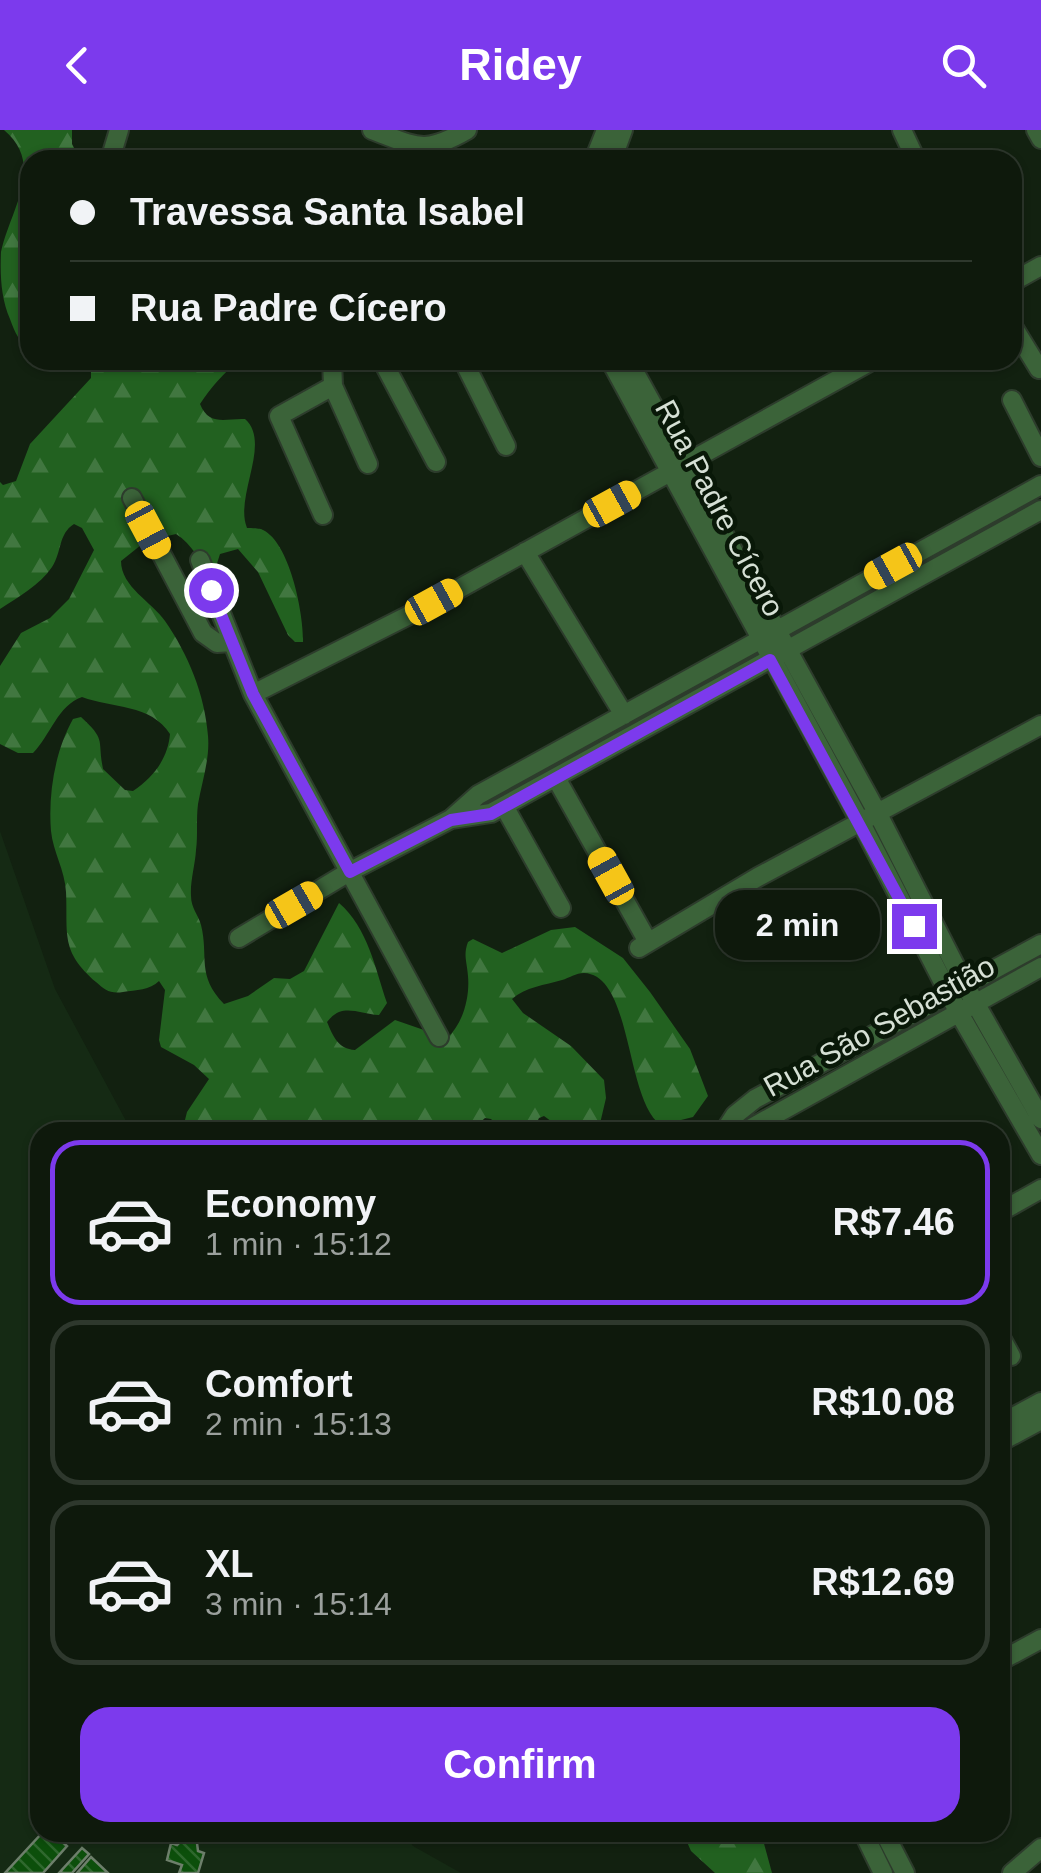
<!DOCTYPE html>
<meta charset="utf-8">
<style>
body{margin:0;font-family:Helvetica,sans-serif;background:#172215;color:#f1f3f6;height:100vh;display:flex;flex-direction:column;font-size:38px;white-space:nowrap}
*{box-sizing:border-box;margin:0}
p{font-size:32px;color:#9ba09d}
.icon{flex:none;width:55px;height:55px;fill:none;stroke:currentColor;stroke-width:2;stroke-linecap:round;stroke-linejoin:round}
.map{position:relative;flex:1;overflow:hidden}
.details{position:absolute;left:30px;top:992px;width:980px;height:720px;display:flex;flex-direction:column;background:#0e190c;border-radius:30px;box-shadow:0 2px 8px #0004,0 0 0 2px #2e382d}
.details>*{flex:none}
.hud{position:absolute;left:20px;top:20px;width:1002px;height:220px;border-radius:30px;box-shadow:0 2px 8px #0004,0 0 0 2px #2e382d;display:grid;align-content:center;height:220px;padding:0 50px;background:#0e190c}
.end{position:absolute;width:45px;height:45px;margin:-22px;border:12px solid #7c3aed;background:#fff;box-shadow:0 0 0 5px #fff}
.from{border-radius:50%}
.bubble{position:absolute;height:70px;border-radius:30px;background:#0e190c;box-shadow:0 2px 8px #0004,0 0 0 2px #2e382d;font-size:32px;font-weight:700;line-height:70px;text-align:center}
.car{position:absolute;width:30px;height:60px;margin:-30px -15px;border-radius:12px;box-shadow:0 0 8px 2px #0007;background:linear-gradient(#f5c518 24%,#345 0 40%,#f5c518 0 76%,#345 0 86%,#f5c518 0)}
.hud b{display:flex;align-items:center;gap:35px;height:95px;font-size:38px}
.hud b+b{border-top:2px solid #2e382d}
.hud i{width:25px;height:25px;background:#f1f3f6}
ul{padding:18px 0 0;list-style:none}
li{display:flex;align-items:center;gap:30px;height:165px;margin:0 20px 15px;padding:0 30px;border:5px solid #2e382d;border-radius:30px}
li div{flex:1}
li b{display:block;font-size:38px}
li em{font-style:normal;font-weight:700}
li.active{border-color:#7c3aed}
li>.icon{width:90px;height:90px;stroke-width:1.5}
.cta{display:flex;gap:20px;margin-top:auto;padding:20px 50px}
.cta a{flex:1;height:115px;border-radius:30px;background:#7c3aed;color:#fff;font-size:40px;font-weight:700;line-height:115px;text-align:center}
header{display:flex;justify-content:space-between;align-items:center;height:130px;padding:0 50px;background:#7c3aed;color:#fff;font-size:45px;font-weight:700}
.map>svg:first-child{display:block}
.built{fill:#152a14}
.forest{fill:url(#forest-firs)}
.building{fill:url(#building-back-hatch);stroke:#6d7f6b;stroke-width:2.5}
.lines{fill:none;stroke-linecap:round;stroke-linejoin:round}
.minor-casing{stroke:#2d3c2c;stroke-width:22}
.minor{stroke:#3b6339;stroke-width:18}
.route{stroke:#7c3aed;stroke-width:12}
.labels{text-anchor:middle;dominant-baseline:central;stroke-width:9;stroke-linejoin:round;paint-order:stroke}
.street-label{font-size:30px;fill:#d6e0d5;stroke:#091808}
</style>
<header><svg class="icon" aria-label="back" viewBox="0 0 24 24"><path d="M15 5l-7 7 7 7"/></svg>Ridey<svg class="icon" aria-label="search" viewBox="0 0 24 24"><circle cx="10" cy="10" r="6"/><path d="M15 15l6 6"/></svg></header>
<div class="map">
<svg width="1041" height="1743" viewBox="0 0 1041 1743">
<defs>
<pattern id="forest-firs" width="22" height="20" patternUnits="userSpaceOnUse" patternTransform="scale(2.5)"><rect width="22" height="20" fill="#226120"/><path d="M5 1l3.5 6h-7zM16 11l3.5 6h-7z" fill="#417740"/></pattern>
<pattern id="building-back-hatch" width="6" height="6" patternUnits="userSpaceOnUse" patternTransform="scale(2.5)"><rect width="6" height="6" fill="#0c4f0b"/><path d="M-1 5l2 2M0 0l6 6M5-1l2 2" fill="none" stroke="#2f682e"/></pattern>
</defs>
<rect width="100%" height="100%" fill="#122110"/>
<!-- built -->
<path class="built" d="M 0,701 L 55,859 L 132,1002 L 40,1002 L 40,1702 L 403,1703 L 413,1716 L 461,1743 L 0,1743 Z"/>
<!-- forest -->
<path class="forest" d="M 4,0 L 72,0 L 72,14 L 76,22 L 67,30 L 30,30 L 30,221 C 19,211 15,203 10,189 C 1,168 0,146 1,122 C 10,80 46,35 4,0 Z
M 82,230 L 187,230 L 199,237 L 210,230 L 239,230 C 224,243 211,257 200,274 C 209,297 227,288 245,289 C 272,313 234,366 247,398 C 250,398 261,398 263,400 C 290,413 304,485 303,512 L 295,512 L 288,505 L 258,442 L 238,419 L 220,424 L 213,446 C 200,432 192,414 176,404 L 146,411 L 121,431 C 121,457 152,472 165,491 C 188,524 205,565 208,606 C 210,629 202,651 198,674 C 196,689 198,705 196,720 C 195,736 190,751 191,766 C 191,778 198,784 201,795 C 209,827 196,845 224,874 L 248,866 L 274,848 L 290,849 L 304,841 L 339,773 C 368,798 375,838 387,873 L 379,885 C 358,884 342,872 327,892 C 333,906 338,919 355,920 L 395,890 L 447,908 C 463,894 470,867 468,846 C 467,832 463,825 468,812 L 473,809 L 502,823 L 551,800 L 575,797 L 623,828 L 650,862 L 690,919 L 708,966 L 693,987 L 661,995 C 625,971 633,845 584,843 C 576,843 569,848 562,850 C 545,855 525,857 512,869 L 523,883 L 571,916 L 604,950 L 606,968 L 598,1002 L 566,1002 L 544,986 L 539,988 L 532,1002 L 504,1002 L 491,989 L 485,988 L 477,995 L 485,1002 L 186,1002 L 183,998 L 187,982 L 209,949 L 194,935 L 161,917 L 159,910 L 165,860 L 159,851 C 150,860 136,860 123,862 C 110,864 105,860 96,852 C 60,821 68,804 66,762 C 65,740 53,722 51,701 C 48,664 55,621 73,589 L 81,587 C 107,611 97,609 103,639 L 125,660 L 133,661 C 154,647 168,628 170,604 C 151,574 112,578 82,567 C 58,575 50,606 33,623 L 18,623 L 0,614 L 0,536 L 21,503 L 50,488 L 69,469 L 94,420 L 82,398 L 74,394 C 58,404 62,422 52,437 C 40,455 18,467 0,479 L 0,352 L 3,355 L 16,351 L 30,314 L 91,248 L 91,232 Z
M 683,1703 L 757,1703 L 763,1710 L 772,1743 L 715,1743 L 691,1721 Z"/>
<!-- building -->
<path class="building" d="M 43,1702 L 52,1702 L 67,1716 L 43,1743 L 5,1743 Z
M 190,1709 L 197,1713 L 198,1721 L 204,1723 L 198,1743 L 179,1743 L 182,1735 L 167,1730 L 171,1713 L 177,1715 L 182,1710 Z
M 82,1718 L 89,1724 L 72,1743 L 59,1743 Z
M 91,1727 L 108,1743 L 77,1743 Z"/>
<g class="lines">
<!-- minor casing -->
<g class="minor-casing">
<path id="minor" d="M 372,0 C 417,17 424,25 467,0
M 902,0 L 916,30
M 1036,0 L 1041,9
M 110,30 L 119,0
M 594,30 L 606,0
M 612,30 L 623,0
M 1012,152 L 1041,136
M 1012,195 L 1039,239
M 332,230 L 333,256 L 368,334
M 382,230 L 436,332
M 463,230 L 506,316
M 610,230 L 861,693 L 959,883 L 1041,1025
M 628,230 L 878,684 L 965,855 L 1041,989
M 1012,270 L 1041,327
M 132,368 L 203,503 L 217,513 L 231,512
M 323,385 L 279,286 L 333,256
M 525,422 L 624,585
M 200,430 L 253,564 L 439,907
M 253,564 L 435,472 L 873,230
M 556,648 L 648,812
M 504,676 L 561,778
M 452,689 L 491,683 L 1041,380
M 239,808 L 349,742 L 451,689 L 478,665 L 1041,355
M 639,818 L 758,747 L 1041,595
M 724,1002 L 735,985 L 755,969 L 1041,814
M 744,1002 L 1041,837
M 1000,1082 L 1041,1059
M 1000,1206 L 1011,1226
M 1000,1294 L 1041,1272
M 1000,1312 L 1041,1290
M 1000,1531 L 1041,1509
M 863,1702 L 883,1743
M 884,1702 L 905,1743
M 1012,1743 L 1041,1718"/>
</g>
<!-- minor -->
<use href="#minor" class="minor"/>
</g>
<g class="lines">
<!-- route -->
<path class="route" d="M 211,460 L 253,564 L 350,742 L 451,690 L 491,684 L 770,530 L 914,796"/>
</g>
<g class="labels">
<!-- street labels -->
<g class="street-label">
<text transform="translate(720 378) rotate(62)">Rua Padre Cícero</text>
<text transform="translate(879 896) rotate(-29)">Rua São Sebastião</text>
</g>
</g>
</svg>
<i class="end from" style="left:211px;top:460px"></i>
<i class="end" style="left:914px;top:796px"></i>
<div class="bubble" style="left:715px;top:760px;width:165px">2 min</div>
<i class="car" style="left:612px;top:374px;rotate:61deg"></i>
<i class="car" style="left:148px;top:400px;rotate:152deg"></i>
<i class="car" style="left:893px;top:436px;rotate:241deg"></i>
<i class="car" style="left:434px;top:472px;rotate:61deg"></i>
<i class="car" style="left:611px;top:746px;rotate:331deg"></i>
<i class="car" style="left:294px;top:775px;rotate:60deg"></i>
<div class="hud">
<b><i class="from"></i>Travessa Santa Isabel</b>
<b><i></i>Rua Padre Cícero</b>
</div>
<section class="details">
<ul>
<li class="active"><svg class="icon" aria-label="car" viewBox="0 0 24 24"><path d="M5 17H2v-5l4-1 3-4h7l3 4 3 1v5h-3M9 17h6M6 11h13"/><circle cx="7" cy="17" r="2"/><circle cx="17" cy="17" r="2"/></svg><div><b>Economy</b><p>1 min · 15:12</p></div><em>R$7.46</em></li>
<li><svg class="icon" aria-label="car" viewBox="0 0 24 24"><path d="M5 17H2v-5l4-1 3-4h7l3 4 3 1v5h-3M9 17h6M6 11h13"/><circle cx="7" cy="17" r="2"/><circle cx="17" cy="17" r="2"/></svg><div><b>Comfort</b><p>2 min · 15:13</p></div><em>R$10.08</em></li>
<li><svg class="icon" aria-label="car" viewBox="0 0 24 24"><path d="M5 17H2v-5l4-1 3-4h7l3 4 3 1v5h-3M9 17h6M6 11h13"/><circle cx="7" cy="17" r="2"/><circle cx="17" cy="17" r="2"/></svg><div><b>XL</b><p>3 min · 15:14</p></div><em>R$12.69</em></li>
</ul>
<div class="cta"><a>Confirm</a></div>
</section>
</div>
